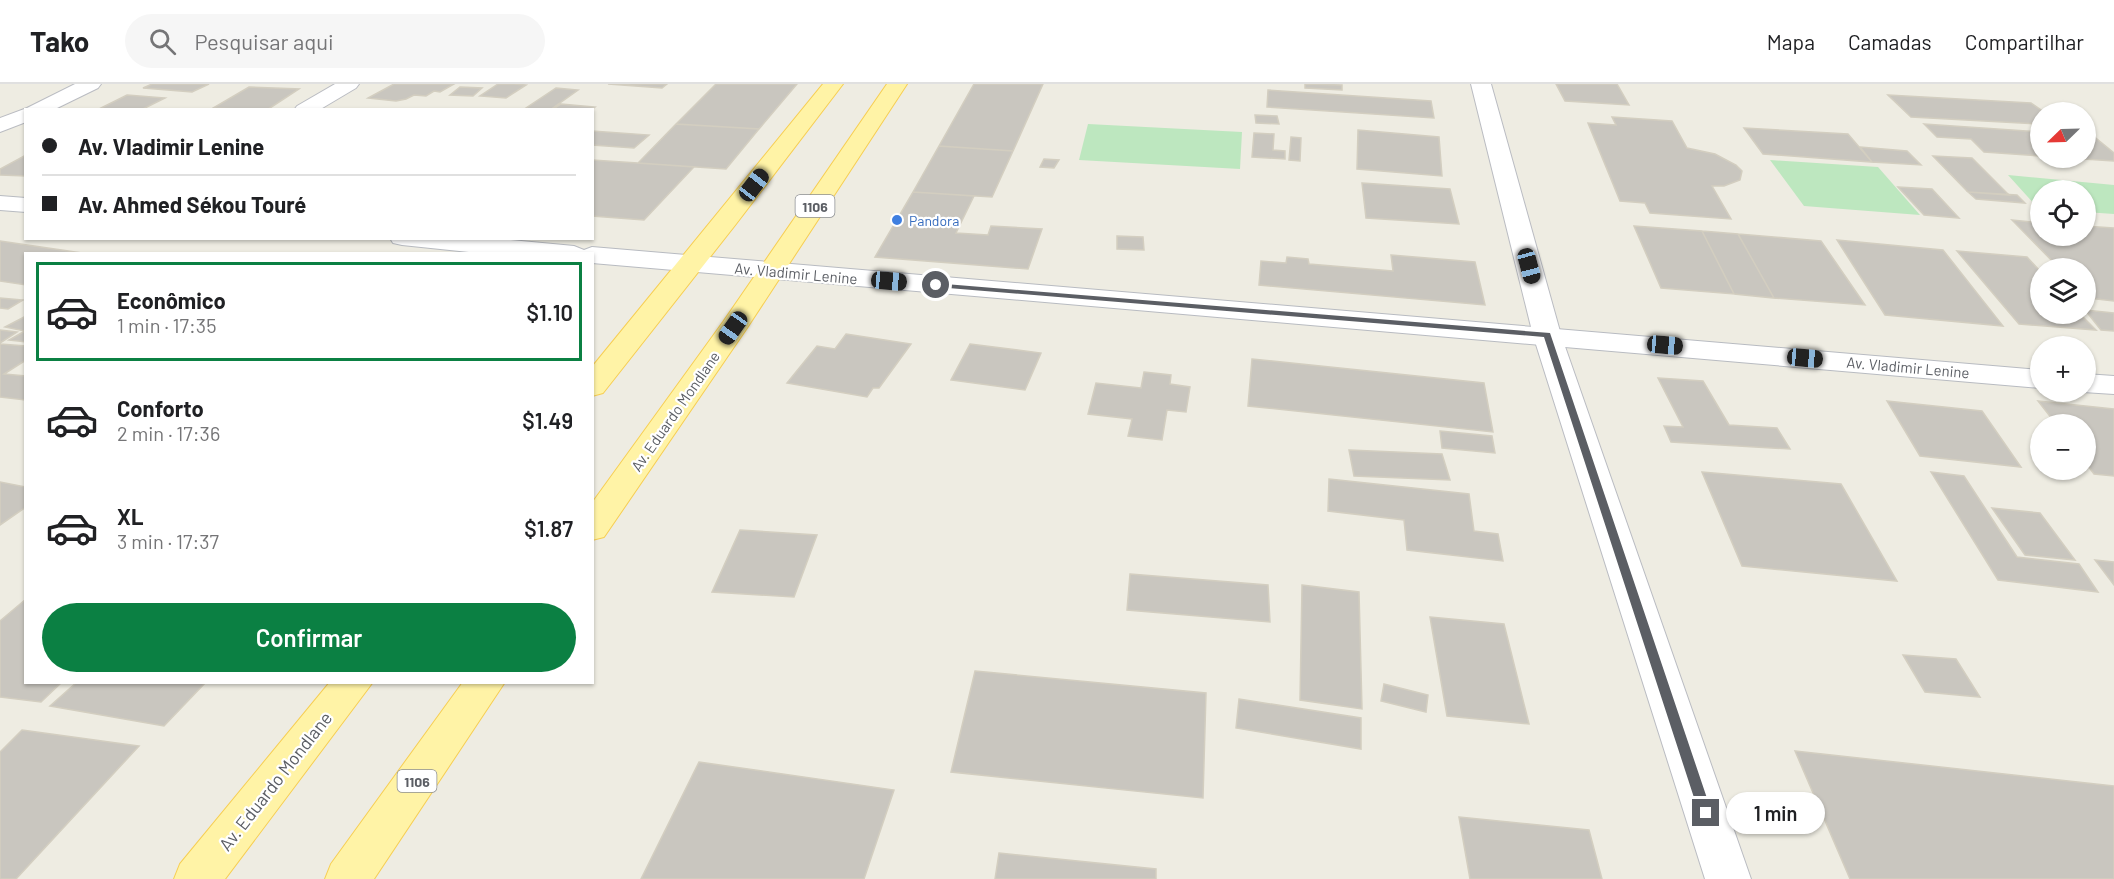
<!DOCTYPE html>
<html lang="pt">
<meta charset="utf-8">
<style>
body{margin:0;font-family:Barlow,sans-serif;background:#f6f6f6;color:#202124;height:100vh;display:flex;flex-direction:column;font-size:22px;white-space:nowrap}
*{box-sizing:border-box;margin:0}
p{font-size:20px;color:#757577}
.icon{flex:none;width:33px;height:33px;fill:none;stroke:currentColor;stroke-width:2;stroke-linecap:round;stroke-linejoin:round}
.map{position:relative;flex:1;overflow:hidden}
.side{position:absolute;left:24px;top:168px;width:570px;height:432px;display:flex;flex-direction:column;background:#fff;border-radius:0px;box-shadow:0 2px 4px #0004}
.side>*{flex:none}
.banner{position:absolute;left:24px;top:24px;width:570px;height:132px;border-radius:0px;box-shadow:0 2px 4px #0004;display:grid;align-content:center;height:132px;padding:0 18px;background:#fff}
.needle{width:39px;rotate:247deg}
.buttons{position:absolute;left:2030px;top:18px;display:grid;gap:12px}
.buttons a{display:grid;place-items:center;width:66px;height:66px;border-radius:50%;background:#fff;box-shadow:0 2px 4px #0004;font-size:30px}
.end{position:absolute;width:27px;height:27px;margin:-14px;border:8px solid #5b5e64;background:#fff;box-shadow:0 0 0 3px #fff}
.from{border-radius:50%}
.bubble{position:absolute;height:42px;border-radius:21px;background:#fff;box-shadow:0 2px 4px #0004;font-size:20px;font-weight:600;line-height:42px;text-align:center}
.car{position:absolute;width:18px;height:36px;margin:-18px -9px;border-radius:8px;box-shadow:0 0 4px 2px #0007;background:linear-gradient(#222 24%,#8ab4d8 0 40%,#222 0 76%,#8ab4d8 0 86%,#222 0)}
.banner b{display:flex;align-items:center;gap:21px;height:57px;font-size:22px}
.banner b+b{border-top:2px solid #e0e0e0}
.banner i{width:15px;height:15px;background:#202124}
ul{padding:10px 0 0;list-style:none}
li{display:flex;align-items:center;gap:18px;height:99px;margin:0 12px 9px;padding:0 6px;border:3px solid transparent;border-radius:0px}
li div{flex:1}
li b{display:block;font-size:22px}
li em{font-style:normal;font-weight:600}
li.selected{border-color:#0b8043}
li>.icon{width:54px;height:54px;stroke-width:1.5}
.primary-button{display:flex;gap:12px;margin-top:auto;padding:12px 18px}
.primary-button a{flex:1;height:69px;border-radius:36px;background:#0b8043;color:#fff;font-size:24px;font-weight:600;line-height:69px;text-align:center}
header{display:flex;align-items:center;gap:36px;box-sizing:border-box;height:84px;padding:0 30px;background:#fff;border-bottom:2px solid #e0e0e0}
header strong{font-size:28px}
nav{display:flex;gap:33px;margin-inline-start:auto;font-size:21px}
.search{width:420px;height:54px;background:#f6f6f6;display:flex;align-items:center;gap:15px;box-sizing:border-box;padding:0 21px;border-radius:33px;color:#757577;font-size:22px}
.map>svg:first-child{display:block}
.green{fill:#bde7bf}
.building{fill:#c9c6bf;stroke:#d3cec0;stroke-width:1.5}
.lines{fill:none;stroke-linecap:round;stroke-linejoin:round}
.street-casing{stroke:#babcc2;stroke-width:2}
.secondary-casing{stroke:#b8bbc1;stroke-width:2}
.primary-casing{stroke:#f7ce52;stroke-width:2}
.street{fill:#fff;fill-rule:evenodd}
.secondary{fill:#fff;fill-rule:evenodd}
.primary{fill:#fff3a6;fill-rule:evenodd}
.route{fill:#5b5e64}
.shop-dot{fill:#3f7fe0;stroke:#fff;stroke-width:2}
.labels{text-anchor:middle;dominant-baseline:central;stroke-width:4.5;stroke-linejoin:round;paint-order:stroke}
.shield{fill:#fff;stroke:#8c8e92;stroke-width:1.5}
.shield-label{font-size:14px;font-weight:bold;fill:#5b5e64}
.far-shop-label{font-size:14px;fill:#366cbe;stroke:#fff;text-anchor:start}
.street-label{font-size:15px;fill:#5b5e64;stroke:#fff}
.near-street-label{font-size:18px;fill:#5b5e64;stroke:#fff}
</style>
<header>
<strong>Tako</strong>
<div class="search"><svg class="icon" aria-label="search" viewBox="0 0 24 24"><circle cx="10" cy="10" r="6"/><path d="M15 15l6 6"/></svg>Pesquisar aqui</div>
<nav><a>Mapa</a><a>Camadas</a><a>Compartilhar</a></nav>
</header>
<div class="map">
<svg width="2114" height="795" viewBox="0 0 2114 795">
<rect width="100%" height="100%" fill="#eeece2"/>
<!-- green -->
<path class="green" d="M 1088,40 L 1242,48 L 1240,85 L 1079,76 Z
M 1770,76 L 1878,83 L 1920,131 L 1804,122 Z
M 2008,91 L 2114,101 L 2114,130 L 2085,128 L 2085,106 L 2040,106 L 2040,124 L 2037,123 Z"/>
<!-- building -->
<path class="building" d="M 152,0 L 209,0 L 192,8 L 143,4 Z
M 394,0 L 454,0 L 440,8 L 434,7 L 426,12 L 414,11 L 406,15 L 396,17 L 368,14 Z
M 498,0 L 514,0 L 526,1 L 506,14 L 480,12 Z
M 608,0 L 667,0 L 662,4 Z
M 716,0 L 797,0 L 759,45 L 676,40 Z
M 974,0 L 1043,0 L 1013,67 L 939,62 Z
M 1305,0 L 1342,1 L 1342,6 L 1305,4 Z
M 1556,0 L 1617,0 L 1629,21 L 1565,17 Z
M 249,3 L 299,5 L 267,26 L 213,24 Z
M 460,3 L 482,4 L 473,12 L 450,11 Z
M 556,4 L 578,6 L 550,26 L 523,26 Z
M 1268,6 L 1431,17 L 1434,34 L 1267,23 Z
M 127,11 L 165,14 L 141,26 L 97,26 Z
M 1888,11 L 2031,19 L 2044,28 L 2040,28 L 2040,40 L 1911,33 Z
M 561,20 L 595,23 L 591,26 L 552,26 Z
M 1255,31 L 1277,32 L 1279,40 L 1256,39 Z
M 1612,33 L 1672,37 L 1687,64 L 1715,70 L 1736,81 L 1742,87 L 1740,96 L 1724,102 L 1712,102 L 1731,135 L 1650,129 L 1645,119 L 1620,117 L 1588,39 L 1616,41 Z
M 676,40 L 759,45 L 726,85 L 638,79 Z
M 1924,40 L 2040,48 L 2040,72 L 1984,68 L 1971,55 L 1937,53 Z
M 1744,44 L 1848,50 L 1872,78 L 1763,70 Z
M 1358,46 L 1439,53 L 1442,92 L 1357,85 Z
M 592,47 L 649,51 L 634,64 L 592,61 Z
M 1254,49 L 1274,50 L 1273,66 L 1285,67 L 1285,75 L 1252,73 Z
M 2085,51 L 2092,51 L 2114,69 L 2114,77 L 2068,74 L 2085,74 Z
M 1291,53 L 1301,54 L 1300,77 L 1289,76 Z
M 939,62 L 1013,67 L 992,113 L 913,108 Z
M 1860,63 L 1907,67 L 1921,81 L 1872,78 Z
M 26,71 L 26,92 L 0,91 L 0,85 Z
M 1933,72 L 1972,74 L 2009,111 L 1968,108 Z
M 1044,75 L 1059,76 L 1054,84 L 1040,83 Z
M 592,76 L 638,79 L 694,83 L 644,136 L 592,132 Z
M 1362,99 L 1450,105 L 1459,140 L 1366,134 Z
M 1898,103 L 1932,105 L 1959,134 L 1924,131 Z
M 913,108 L 974,112 L 956,149 L 988,151 L 991,142 L 1042,145 L 1028,185 L 875,173 Z
M 1968,108 L 2017,111 L 2025,119 L 1976,115 Z
M 2012,136 L 2040,139 L 2040,152 L 2085,152 L 2085,142 L 2114,144 L 2114,217 L 2088,214 L 2085,211 L 2085,184 L 2059,184 Z
M 1634,142 L 1702,147 L 1734,210 L 1661,204 Z
M 1702,147 L 1738,150 L 1774,214 L 1734,210 Z
M 1738,150 L 1821,157 L 1865,221 L 1774,214 Z
M 1117,152 L 1143,153 L 1144,166 L 1117,165 Z
M 1837,156 L 1943,166 L 2003,242 L 1885,231 Z
M 0,157 L 89,170 L 26,170 L 26,201 L 0,197 Z
M 1957,167 L 2027,173 L 2040,187 L 2040,230 L 2080,230 L 2096,246 L 2019,240 Z
M 1391,171 L 1475,178 L 1485,221 L 1259,201 L 1261,177 L 1286,179 L 1287,173 L 1308,175 L 1309,180 L 1393,187 Z
M 0,214 L 23,216 L 8,225 L 0,224 Z
M 2085,226 L 2114,229 L 2114,247 L 2101,246 Z
M 26,232 L 26,258 L 9,256 L 25,247 L 5,243 Z
M 0,246 L 17,248 L 0,259 Z
M 846,250 L 911,260 L 879,304 L 873,304 L 867,313 L 787,299 L 817,262 L 835,265 Z
M 0,260 L 26,262 L 26,276 L 4,290 L 26,292 L 25,316 L 0,313 Z
M 970,260 L 1041,269 L 1025,306 L 951,296 Z
M 1252,275 L 1484,299 L 1493,348 L 1248,322 Z
M 1144,288 L 1171,291 L 1170,300 L 1190,303 L 1186,328 L 1167,326 L 1162,356 L 1128,352 L 1132,335 L 1088,330 L 1096,299 L 1141,304 Z
M 1658,294 L 1703,297 L 1729,341 L 1777,344 L 1790,365 L 1671,358 L 1664,342 L 1683,343 Z
M 1887,317 L 1982,327 L 2021,383 L 1920,372 Z
M 2038,317 L 2114,325 L 2114,392 L 2094,390 L 2085,378 L 2085,340 L 2056,340 Z
M 1440,347 L 1492,352 L 1495,369 L 1442,364 Z
M 1349,366 L 1442,370 L 1450,396 L 1354,392 Z
M 1702,388 L 1841,400 L 1897,497 L 1742,482 Z
M 1931,388 L 1964,392 L 2017,473 L 2079,480 L 2098,508 L 1998,496 Z
M 1329,395 L 1469,410 L 1474,447 L 1498,450 L 1503,477 L 1407,466 L 1404,436 L 1328,427 Z
M 0,398 L 26,403 L 26,423 L 0,441 Z
M 1992,424 L 2040,429 L 2075,476 L 2025,471 Z
M 740,446 L 817,451 L 794,513 L 712,508 Z
M 2095,476 L 2114,478 L 2114,501 Z
M 1130,490 L 1268,501 L 1270,538 L 1127,526 Z
M 1302,501 L 1359,508 L 1362,625 L 1300,616 Z
M 26,515 L 26,598 L 62,598 L 41,618 L 0,613 L 0,537 Z
M 1430,533 L 1504,540 L 1529,640 L 1447,632 Z
M 1903,571 L 1956,575 L 1980,613 L 1925,608 Z
M 975,587 L 1206,609 L 1203,714 L 951,688 Z
M 77,598 L 206,598 L 164,642 L 50,622 Z
M 1384,600 L 1428,611 L 1426,628 L 1381,617 Z
M 1239,615 L 1361,634 L 1361,665 L 1236,644 Z
M 22,646 L 139,662 L 16,795 L 0,795 L 0,668 Z
M 1795,667 L 2114,702 L 2114,795 L 1850,795 Z
M 699,678 L 894,706 L 864,795 L 641,795 Z
M 1459,733 L 1589,746 L 1602,795 L 1470,795 Z
M 999,769 L 1156,785 L 1156,795 L 995,795 Z"/>
<g class="lines">
<!-- street casing -->
<g class="street-casing">
<path id="street" d="M 75,0 L 101,0 L 98,4 L 53,26 L 26,26 L 26,38 L 0,48 L 0,34 L 27,24 Z
M 335,0 L 359,0 L 356,4 L 319,26 L 294,26 L 297,22 Z
M 1471,0 L 1491,0 L 1561,251 L 1751,795 L 1705,795 L 1533,251 Z"/>
</g>
<!-- secondary casing -->
<g class="secondary-casing">
<path id="secondary" d="M 0,112 L 26,114 L 26,128 L 0,126 Z
M 390,154 L 488,154 L 574,162 L 584,166 L 592,163 L 2040,286 L 2040,304 L 592,179 L 592,170 L 488,170 L 402,161 L 393,159 Z
M 2085,290 L 2114,292 L 2114,310 L 2083,308 Z"/>
</g>
<!-- primary casing -->
<g class="primary-casing">
<path id="primary" d="M 823,0 L 843,0 L 736,140 L 603,309 L 592,312 L 592,283 Z
M 887,0 L 907,0 L 747,244 L 604,453 L 592,456 L 592,419 L 723,238 Z
M 330,598 L 373,598 L 225,795 L 174,795 L 180,780 Z
M 463,598 L 505,598 L 374,795 L 325,795 L 331,780 Z"/>
</g>
<!-- street -->
<use href="#street" class="street"/>
<!-- secondary -->
<use href="#secondary" class="secondary"/>
<!-- primary -->
<use href="#primary" class="primary"/>
</g>
<!-- route -->
<path class="route" d="M 933,199 L 1550,249 L 1712,729 L 1710,732 L 1701,732 L 1699,729 L 1544,253 L 936,203 L 932,201 Z"/>
<!-- markers -->
<circle class="shop-dot" cx="897" cy="136" r="6"/>
<g class="labels">
<!-- shield labels -->
<g class="shield">
<rect x="795.5" y="111" width="39" height="22" rx="4.5"/>
<rect x="397.5" y="686" width="39" height="22" rx="4.5"/>
</g>
<g class="shield-label">
<text x="815" y="122">1106</text>
<text x="417" y="697">1106</text>
</g>
<!-- far-shop labels -->
<g class="far-shop-label">
<text x="909" y="136">Pandora</text>
</g>
<!-- street labels -->
<g class="street-label">
<text transform="translate(796 189) rotate(5)">Av. Vladimir Lenine</text>
<text transform="translate(1908 283) rotate(5)">Av. Vladimir Lenine</text>
<text transform="translate(675 327) rotate(-55)">Av. Eduardo Mondlane</text>
</g>
<!-- near-street labels -->
<g class="near-street-label">
<text transform="translate(275 697) rotate(-52)">Av. Eduardo Mondlane</text>
</g>
</g>
</svg>
<div class="buttons">
<a><svg class="needle" viewBox="-14 -14 28 28"><path d="M0-13l5 13h-10z" fill="#e53935"/><path d="M0 13l5-13h-10z" fill="#757577"/></svg></a>
<a><svg class="icon" aria-label="locate" viewBox="0 0 24 24"><circle cx="12" cy="12" r="6"/><path d="M12 2v4M12 18v4M2 12h4M18 12h4"/></svg></a>
<a><svg class="icon" aria-label="layers" viewBox="0 0 24 24"><path d="M12 4l9 5-9 5-9-5zM3 14l9 5 9-5"/></svg></a>
<a>+</a>
<a>−</a>
</div>
<i class="end from" style="left:936px;top:201px"></i>
<i class="end" style="left:1706px;top:729px"></i>
<div class="bubble" style="left:1726px;top:708px;width:99px">1 min</div>
<i class="car" style="left:754px;top:101px;rotate:38deg"></i>
<i class="car" style="left:1529px;top:182px;rotate:165deg"></i>
<i class="car" style="left:889px;top:197px;rotate:95deg"></i>
<i class="car" style="left:733px;top:244px;rotate:215deg"></i>
<i class="car" style="left:1665px;top:261px;rotate:95deg"></i>
<i class="car" style="left:1805px;top:274px;rotate:95deg"></i>
<div class="banner">
<b><i class="from"></i>Av. Vladimir Lenine</b>
<b><i></i>Av. Ahmed Sékou Touré</b>
</div>
<section class="side">
<ul>
<li class="selected"><svg class="icon" aria-label="car" viewBox="0 0 24 24"><path d="M5 17H2v-5l4-1 3-4h7l3 4 3 1v5h-3M9 17h6M6 11h13"/><circle cx="7" cy="17" r="2"/><circle cx="17" cy="17" r="2"/></svg><div><b>Econômico</b><p>1 min · 17:35</p></div><em>$1.10</em></li>
<li><svg class="icon" aria-label="car" viewBox="0 0 24 24"><path d="M5 17H2v-5l4-1 3-4h7l3 4 3 1v5h-3M9 17h6M6 11h13"/><circle cx="7" cy="17" r="2"/><circle cx="17" cy="17" r="2"/></svg><div><b>Conforto</b><p>2 min · 17:36</p></div><em>$1.49</em></li>
<li><svg class="icon" aria-label="car" viewBox="0 0 24 24"><path d="M5 17H2v-5l4-1 3-4h7l3 4 3 1v5h-3M9 17h6M6 11h13"/><circle cx="7" cy="17" r="2"/><circle cx="17" cy="17" r="2"/></svg><div><b>XL</b><p>3 min · 17:37</p></div><em>$1.87</em></li>
</ul>
<div class="primary-button"><a>Confirmar</a></div>
</section>
</div>
